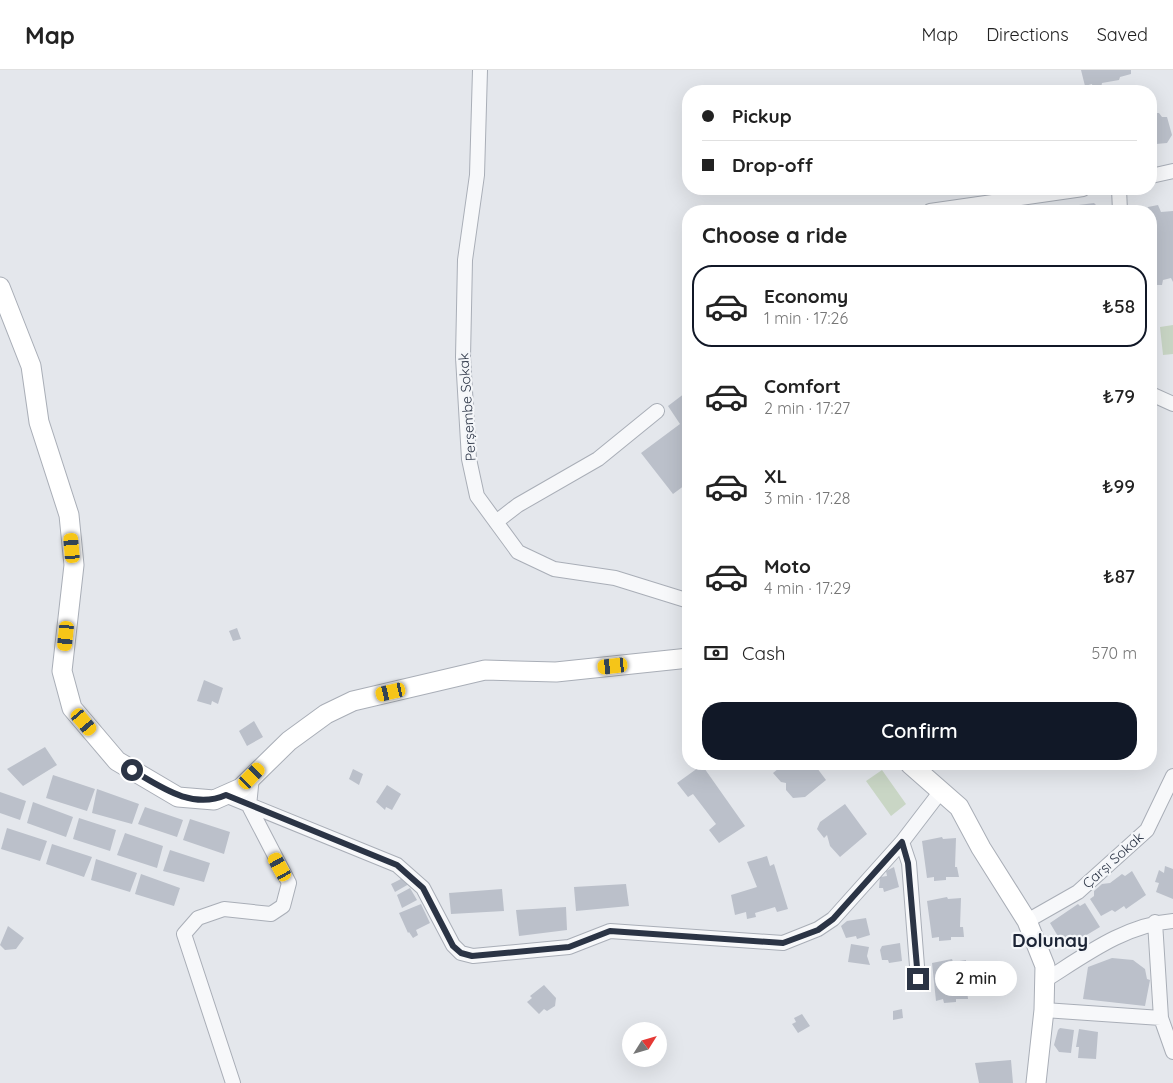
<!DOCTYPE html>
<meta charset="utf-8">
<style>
body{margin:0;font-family:Quicksand,sans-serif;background:#f2f2f2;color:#222;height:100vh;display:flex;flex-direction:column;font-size:19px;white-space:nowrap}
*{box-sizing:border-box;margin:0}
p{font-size:16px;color:#767676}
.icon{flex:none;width:28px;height:28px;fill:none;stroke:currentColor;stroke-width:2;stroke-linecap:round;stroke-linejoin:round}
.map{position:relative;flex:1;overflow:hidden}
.drawer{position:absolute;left:682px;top:135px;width:475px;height:565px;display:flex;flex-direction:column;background:#fff;border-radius:20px;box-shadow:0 5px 20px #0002}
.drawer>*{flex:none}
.hud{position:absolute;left:682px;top:15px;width:475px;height:110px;border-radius:20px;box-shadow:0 5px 20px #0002;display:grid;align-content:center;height:110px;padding:0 20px;background:#fff}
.needle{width:32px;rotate:53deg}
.tools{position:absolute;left:622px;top:952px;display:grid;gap:10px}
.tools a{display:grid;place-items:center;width:45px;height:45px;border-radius:50%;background:#fff;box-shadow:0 5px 20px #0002;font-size:25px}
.end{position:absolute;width:22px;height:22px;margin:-11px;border:6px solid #2b3445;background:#fff;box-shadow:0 0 0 2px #fff}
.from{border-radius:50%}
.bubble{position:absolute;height:35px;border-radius:18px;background:#fff;box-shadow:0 5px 20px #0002;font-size:16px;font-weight:600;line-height:35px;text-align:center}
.car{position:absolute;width:15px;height:30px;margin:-15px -8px;border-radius:6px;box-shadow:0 0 4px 1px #0007;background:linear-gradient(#f5c518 24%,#345 0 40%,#f5c518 0 76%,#345 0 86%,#f5c518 0)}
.hud b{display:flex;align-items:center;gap:18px;height:48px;font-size:19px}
.hud b+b{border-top:1px solid #e0e0e0}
.hud i{width:12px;height:12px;background:#222}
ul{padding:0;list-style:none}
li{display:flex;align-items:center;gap:15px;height:82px;margin:0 10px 8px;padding:0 10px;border:2px solid transparent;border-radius:20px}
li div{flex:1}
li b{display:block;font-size:19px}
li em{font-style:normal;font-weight:600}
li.selected{border-color:#111827}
li>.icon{width:45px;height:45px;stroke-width:1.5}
h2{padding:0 20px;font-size:22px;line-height:60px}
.pay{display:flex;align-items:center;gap:12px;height:55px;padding:0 20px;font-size:19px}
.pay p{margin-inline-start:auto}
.primary-button{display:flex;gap:10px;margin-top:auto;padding:10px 20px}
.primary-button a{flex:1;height:58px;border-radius:20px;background:#111827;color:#fff;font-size:20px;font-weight:600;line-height:58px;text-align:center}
header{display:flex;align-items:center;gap:30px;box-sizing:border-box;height:70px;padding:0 25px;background:#fff;border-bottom:1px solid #e0e0e0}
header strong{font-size:24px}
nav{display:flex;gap:28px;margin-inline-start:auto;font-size:18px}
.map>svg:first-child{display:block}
.garden{fill:#c9d6c5}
.building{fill:#bbc0ca}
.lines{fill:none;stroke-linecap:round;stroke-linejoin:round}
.street-casing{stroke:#a9aeb7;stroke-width:16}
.secondary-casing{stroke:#a9aeb7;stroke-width:21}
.street{stroke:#f7f8fa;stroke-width:14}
.secondary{stroke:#fff;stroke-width:19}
.route{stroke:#2b3445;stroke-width:6}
.labels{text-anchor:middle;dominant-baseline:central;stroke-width:4.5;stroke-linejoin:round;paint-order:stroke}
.street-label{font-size:14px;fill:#2b3445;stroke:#f4f6f9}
.district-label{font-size:19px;font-weight:bold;fill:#1d2536;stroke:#f4f6f9}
</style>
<header>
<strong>Map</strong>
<nav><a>Map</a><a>Directions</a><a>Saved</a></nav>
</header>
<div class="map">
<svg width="1173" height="1013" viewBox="0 0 1173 1013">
<rect width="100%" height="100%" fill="#e4e7ec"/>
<!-- garden -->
<path class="garden" d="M 1173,255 L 1173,284 L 1163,285 L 1160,257 Z
M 882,700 L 906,734 L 891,746 L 866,711 Z"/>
<!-- building -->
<path class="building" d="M 1081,0 L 1131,0 L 1131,4 L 1120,7 L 1119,10 L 1102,13 L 1101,18 L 1093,21 L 1092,14 L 1085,16 Z
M 1151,43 L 1159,43 L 1162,47 L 1167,47 L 1172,65 L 1167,73 L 1156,74 L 1151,79 Z
M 1094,133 L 1102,141 L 1073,141 L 1071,136 Z
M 1158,135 L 1161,142 L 1173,141 L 1173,212 L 1171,208 L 1163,210 L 1162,215 L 1151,215 L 1151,184 L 1156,182 L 1154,169 L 1151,169 L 1151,141 L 1147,140 L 1148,137 Z
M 689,320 L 689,412 L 673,424 L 641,383 L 680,354 L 668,336 Z
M 237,558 L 241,569 L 233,571 L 229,561 Z
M 204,610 L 223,618 L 218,634 L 212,631 L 211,635 L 197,631 Z
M 254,651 L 263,667 L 247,676 L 239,661 Z
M 45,677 L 57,695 L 23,716 L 7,699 Z
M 784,694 L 814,694 L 826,710 L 805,727 L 793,728 L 786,720 L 786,713 L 781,712 L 773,703 Z
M 702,695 L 745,756 L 719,773 L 709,760 L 716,754 L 693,724 L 688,727 L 677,713 Z
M 353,699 L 363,704 L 359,715 L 349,709 Z
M 53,705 L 95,719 L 87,741 L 46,728 Z
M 387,715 L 401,724 L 392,740 L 386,737 L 385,740 L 376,732 Z
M 97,719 L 139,734 L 132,754 L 92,743 Z
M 0,722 L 26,731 L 20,750 L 0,743 Z
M 33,732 L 73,747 L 66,767 L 27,753 Z
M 845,734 L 867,764 L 840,787 L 830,776 L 827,765 L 824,768 L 817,759 L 820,752 Z
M 145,737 L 183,750 L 177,767 L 138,754 Z
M 79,748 L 116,760 L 110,781 L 73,769 Z
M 190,749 L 230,762 L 224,784 L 183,770 Z
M 7,758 L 47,771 L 40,791 L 1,779 Z
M 125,763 L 163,776 L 157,798 L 117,785 Z
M 942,767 L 943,769 L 956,768 L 955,797 L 957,797 L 959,807 L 946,807 L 946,810 L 934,811 L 934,807 L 927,808 L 922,771 Z
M 52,774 L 92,787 L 84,807 L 46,794 Z
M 170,780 L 210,793 L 204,812 L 163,801 Z
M 767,786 L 770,796 L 774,794 L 788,839 L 777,842 L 775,837 L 755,843 L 756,847 L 747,849 L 746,842 L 735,845 L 731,825 L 757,817 L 747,792 Z
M 96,789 L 137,803 L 130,822 L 91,810 Z
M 1165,796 L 1173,799 L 1173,829 L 1156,822 L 1159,813 L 1155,812 L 1159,800 L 1164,803 Z
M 894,797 L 899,817 L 884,822 L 883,818 L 879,818 L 880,807 L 887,806 L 886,801 Z
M 1132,801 L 1146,825 L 1126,839 L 1124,836 L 1115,842 L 1112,840 L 1101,846 L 1090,829 L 1094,826 L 1094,821 L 1102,814 L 1110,813 L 1122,804 L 1125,806 Z
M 141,804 L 180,818 L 174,836 L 135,824 Z
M 405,807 L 409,814 L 395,822 L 391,814 Z
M 626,814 L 629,836 L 576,841 L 574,817 Z
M 410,818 L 417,830 L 402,838 L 397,825 Z
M 502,819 L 504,841 L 451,844 L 449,823 Z
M 947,827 L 948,829 L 961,828 L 960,857 L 963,857 L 964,867 L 951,867 L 951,870 L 939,871 L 939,867 L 932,868 L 927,831 Z
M 1085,833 L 1100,857 L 1065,878 L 1050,853 L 1078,834 L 1080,836 Z
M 421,834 L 430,853 L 416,860 L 418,865 L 413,868 L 409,862 L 408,863 L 399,843 Z
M 566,837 L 567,860 L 519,866 L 516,840 Z
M 866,848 L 870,865 L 857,869 L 856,866 L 846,868 L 841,856 L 847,851 Z
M 8,856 L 24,868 L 16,879 L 5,880 L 0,875 Z
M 900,873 L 902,891 L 889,893 L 888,890 L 882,890 L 880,880 L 882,876 Z
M 851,874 L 869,877 L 867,886 L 870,895 L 848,892 Z
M 1112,888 L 1133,890 L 1145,899 L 1147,909 L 1150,910 L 1145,936 L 1083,929 L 1088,897 Z
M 952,889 L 953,892 L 966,890 L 965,919 L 967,920 L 968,929 L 956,929 L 956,932 L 944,933 L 943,929 L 936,931 L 932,893 Z
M 544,915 L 556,928 L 555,936 L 547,941 L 544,939 L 539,944 L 527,932 L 532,928 L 530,926 Z
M 902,939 L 903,948 L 893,950 L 893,941 Z
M 802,944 L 810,956 L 798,963 L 792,954 L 796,952 L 794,948 Z
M 1060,958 L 1074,960 L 1071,983 L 1059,982 L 1054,975 L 1058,960 Z
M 1079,959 L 1098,962 L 1096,989 L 1078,988 L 1079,977 L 1076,977 Z
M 1011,990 L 1013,1013 L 979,1013 L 975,993 Z"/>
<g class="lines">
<!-- street casing -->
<g class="street-casing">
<path id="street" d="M 480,0 L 477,105 L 465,190 L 463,287 L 469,389 L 477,426 L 518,482 L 554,499 L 615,508 L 689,531
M 1151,106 L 1173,101
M 1119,119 L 1120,141
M 930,141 L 1083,119
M 1151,324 L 1173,334
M 496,452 L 518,435 L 598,389 L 657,341
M 225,725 L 397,795 L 423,818 L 453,875 L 461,883 L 473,886 L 569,877 L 610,861 L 783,873 L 818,859 L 833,849 L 902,772 L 941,721
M 902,772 L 909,793 L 918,909
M 1027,851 L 1078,822 L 1147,760 L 1173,706
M 1155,852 L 1161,948 L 1173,982
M 1044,911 C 1084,886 1124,855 1173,851
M 1044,940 L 1161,948
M 233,1013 L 184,864 L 198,848 L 224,839 L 271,844 L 283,836 L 289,813 L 249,736 L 252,706"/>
</g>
<!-- secondary casing -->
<g class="secondary-casing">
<path id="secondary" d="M 0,217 L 31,296 L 39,352 L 69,445 L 74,495 L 62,601 L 72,638 L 117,691 L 178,727 L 214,730 L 241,718 L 289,671 L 326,644 L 353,631 L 485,600 L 556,602 L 689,588
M 910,694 L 959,737 L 981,778 L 1027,851 L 1045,896 L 1044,940 L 1036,1013"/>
</g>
<!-- street -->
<use href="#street" class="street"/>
<!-- secondary -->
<use href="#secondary" class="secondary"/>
</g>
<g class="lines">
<!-- route -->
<path class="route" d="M 132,700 C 161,717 192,740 226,725 L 397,795 L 423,818 L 453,876 L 461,883 L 472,886 L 569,877 L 610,861 L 783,873 L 818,860 L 833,849 L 902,772 L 908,793 L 918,909"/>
</g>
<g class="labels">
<!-- street labels -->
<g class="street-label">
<text transform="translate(467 337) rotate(-94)">Perşembe Sokak</text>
<text transform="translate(1113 790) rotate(-42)">Çarşı Sokak</text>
</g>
<!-- district labels -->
<g class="district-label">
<text x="1050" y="870">Dolunay</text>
</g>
</g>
</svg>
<div class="tools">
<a><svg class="needle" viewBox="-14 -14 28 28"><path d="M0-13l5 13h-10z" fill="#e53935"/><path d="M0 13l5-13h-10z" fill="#767676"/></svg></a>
</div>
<i class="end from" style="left:132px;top:700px"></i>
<i class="end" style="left:918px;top:909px"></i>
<div class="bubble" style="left:935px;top:891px;width:82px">2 min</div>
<i class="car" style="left:72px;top:478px;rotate:355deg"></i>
<i class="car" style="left:66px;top:566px;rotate:186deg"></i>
<i class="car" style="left:613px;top:596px;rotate:264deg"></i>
<i class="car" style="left:391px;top:622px;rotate:257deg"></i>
<i class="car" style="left:84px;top:652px;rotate:140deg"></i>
<i class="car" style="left:252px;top:706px;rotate:44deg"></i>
<i class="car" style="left:280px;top:797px;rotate:331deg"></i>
<div class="hud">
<b><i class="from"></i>Pickup</b>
<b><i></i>Drop-off</b>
</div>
<section class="drawer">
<h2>Choose a ride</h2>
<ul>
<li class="selected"><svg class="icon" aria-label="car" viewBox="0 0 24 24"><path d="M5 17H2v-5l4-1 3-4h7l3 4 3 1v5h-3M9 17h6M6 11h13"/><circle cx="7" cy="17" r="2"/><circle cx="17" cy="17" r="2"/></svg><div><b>Economy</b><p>1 min · 17:26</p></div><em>₺58</em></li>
<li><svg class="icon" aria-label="car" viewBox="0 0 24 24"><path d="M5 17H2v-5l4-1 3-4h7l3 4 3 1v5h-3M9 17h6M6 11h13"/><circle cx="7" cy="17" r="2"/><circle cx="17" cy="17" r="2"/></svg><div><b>Comfort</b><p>2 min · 17:27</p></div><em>₺79</em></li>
<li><svg class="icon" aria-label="car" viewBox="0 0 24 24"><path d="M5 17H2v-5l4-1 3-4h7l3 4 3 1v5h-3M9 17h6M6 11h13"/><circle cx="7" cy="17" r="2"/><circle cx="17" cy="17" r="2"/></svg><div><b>XL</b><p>3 min · 17:28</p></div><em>₺99</em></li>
<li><svg class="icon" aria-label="car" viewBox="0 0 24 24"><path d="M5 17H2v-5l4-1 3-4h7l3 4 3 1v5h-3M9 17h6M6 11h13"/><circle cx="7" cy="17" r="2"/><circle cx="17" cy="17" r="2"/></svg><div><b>Moto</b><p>4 min · 17:29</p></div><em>₺87</em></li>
</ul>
<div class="pay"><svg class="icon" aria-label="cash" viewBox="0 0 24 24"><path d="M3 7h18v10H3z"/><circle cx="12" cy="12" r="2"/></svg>Cash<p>570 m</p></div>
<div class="primary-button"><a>Confirm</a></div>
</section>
</div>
